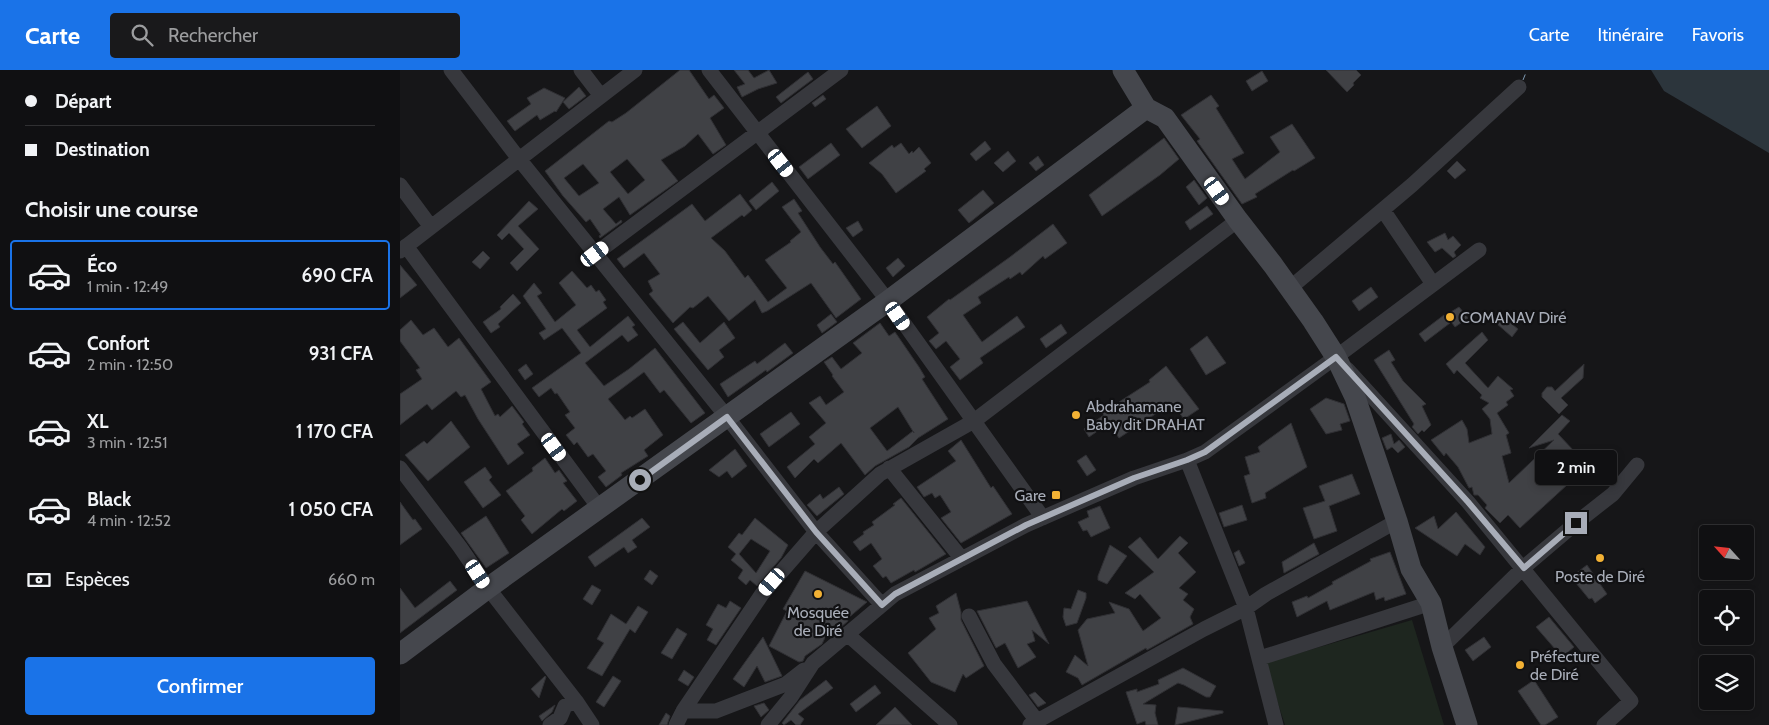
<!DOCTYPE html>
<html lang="fr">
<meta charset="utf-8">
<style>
body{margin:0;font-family:Cabin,sans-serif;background:#19191b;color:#f1f3f6;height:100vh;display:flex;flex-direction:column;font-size:19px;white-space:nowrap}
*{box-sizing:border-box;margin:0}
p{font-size:16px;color:#9c9d9f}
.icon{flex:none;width:28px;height:28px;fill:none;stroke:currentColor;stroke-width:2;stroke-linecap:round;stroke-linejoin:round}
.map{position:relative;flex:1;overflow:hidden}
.details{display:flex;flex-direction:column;background:#101012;width:400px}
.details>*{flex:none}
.hud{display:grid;align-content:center;height:110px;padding:0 25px;background:#101012}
.needle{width:32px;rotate:297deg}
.tools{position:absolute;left:1299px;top:455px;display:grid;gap:10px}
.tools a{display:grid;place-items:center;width:55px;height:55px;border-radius:5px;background:#101012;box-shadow:0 2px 8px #0003,0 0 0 1px #303032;font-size:25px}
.end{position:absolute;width:22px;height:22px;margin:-11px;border:6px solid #a8adb8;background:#111;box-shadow:0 0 0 2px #111}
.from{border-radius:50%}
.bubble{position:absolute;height:35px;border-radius:5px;background:#101012;box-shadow:0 2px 8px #0003,0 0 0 1px #303032;font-size:16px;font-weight:600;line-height:35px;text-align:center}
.car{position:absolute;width:15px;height:30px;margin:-15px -8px;border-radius:6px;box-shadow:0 0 4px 1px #0007;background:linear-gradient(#fff 24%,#345 0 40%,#fff 0 76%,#345 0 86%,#fff 0)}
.hud b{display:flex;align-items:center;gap:18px;height:48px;font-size:19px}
.hud b+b{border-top:1px solid #303032}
.hud i{width:12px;height:12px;background:#f1f3f6}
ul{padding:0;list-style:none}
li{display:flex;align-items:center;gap:15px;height:70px;margin:0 10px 8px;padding:0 15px;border:2px solid transparent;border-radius:5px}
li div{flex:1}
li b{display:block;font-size:19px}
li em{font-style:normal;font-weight:600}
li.on{border-color:#1a73e8}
li>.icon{width:45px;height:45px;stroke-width:1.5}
h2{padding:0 25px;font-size:22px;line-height:60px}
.pay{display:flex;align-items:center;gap:12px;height:55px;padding:0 25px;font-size:19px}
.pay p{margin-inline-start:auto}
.cta{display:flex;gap:10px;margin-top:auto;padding:10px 25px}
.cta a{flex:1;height:58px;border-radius:5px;background:#1a73e8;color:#fff;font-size:20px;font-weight:600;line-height:58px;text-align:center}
header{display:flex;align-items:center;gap:30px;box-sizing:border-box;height:70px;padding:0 25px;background:#1a73e8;color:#fff}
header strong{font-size:24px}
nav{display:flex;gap:28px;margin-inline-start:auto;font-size:18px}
.search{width:350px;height:45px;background:#19191b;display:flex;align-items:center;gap:12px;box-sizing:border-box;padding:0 18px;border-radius:5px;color:#9c9d9f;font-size:19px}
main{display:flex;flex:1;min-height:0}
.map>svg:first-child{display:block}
.green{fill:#1e261f}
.water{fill:#2c353c}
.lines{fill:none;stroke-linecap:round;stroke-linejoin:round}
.ferry{stroke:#7f9bb3;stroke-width:1;stroke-dasharray:6 5;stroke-linecap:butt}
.building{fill:#404145;stroke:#303034;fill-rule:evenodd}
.street{stroke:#37383d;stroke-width:15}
.secondary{stroke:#45474d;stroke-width:21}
.route{stroke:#a8adb8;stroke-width:6}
.poi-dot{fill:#f2b134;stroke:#111113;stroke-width:2}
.labels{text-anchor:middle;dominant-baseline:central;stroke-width:4.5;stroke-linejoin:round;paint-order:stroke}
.poi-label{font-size:16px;fill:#a8adb8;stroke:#111113;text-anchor:start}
</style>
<header>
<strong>Carte</strong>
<div class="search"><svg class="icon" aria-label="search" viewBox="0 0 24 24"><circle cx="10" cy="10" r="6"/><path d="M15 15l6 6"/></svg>Rechercher</div>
<nav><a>Carte</a><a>Itinéraire</a><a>Favoris</a></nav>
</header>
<main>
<section class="details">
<div class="hud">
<b><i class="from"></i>Départ</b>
<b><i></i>Destination</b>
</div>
<h2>Choisir une course</h2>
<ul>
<li class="on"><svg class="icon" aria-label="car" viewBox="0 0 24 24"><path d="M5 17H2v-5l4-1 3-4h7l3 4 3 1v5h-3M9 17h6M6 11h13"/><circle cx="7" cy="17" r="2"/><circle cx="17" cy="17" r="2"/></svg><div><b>Éco</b><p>1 min · 12:49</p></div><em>690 CFA</em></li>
<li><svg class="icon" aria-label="car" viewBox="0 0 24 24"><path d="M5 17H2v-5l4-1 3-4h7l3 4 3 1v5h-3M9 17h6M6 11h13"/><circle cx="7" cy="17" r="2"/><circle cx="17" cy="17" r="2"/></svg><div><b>Confort</b><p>2 min · 12:50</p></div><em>931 CFA</em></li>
<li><svg class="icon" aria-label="car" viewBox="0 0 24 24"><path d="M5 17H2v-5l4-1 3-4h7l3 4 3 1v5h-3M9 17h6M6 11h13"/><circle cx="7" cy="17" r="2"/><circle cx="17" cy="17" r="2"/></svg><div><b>XL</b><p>3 min · 12:51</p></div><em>1 170 CFA</em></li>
<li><svg class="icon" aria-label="car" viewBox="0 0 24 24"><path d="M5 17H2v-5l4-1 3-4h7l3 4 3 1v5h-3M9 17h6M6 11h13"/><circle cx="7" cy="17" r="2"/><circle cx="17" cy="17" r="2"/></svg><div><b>Black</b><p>4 min · 12:52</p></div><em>1 050 CFA</em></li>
</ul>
<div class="pay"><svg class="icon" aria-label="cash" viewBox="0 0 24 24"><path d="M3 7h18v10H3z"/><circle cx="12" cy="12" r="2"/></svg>Espèces<p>660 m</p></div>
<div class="cta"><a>Confirmer</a></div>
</section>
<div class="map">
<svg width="1369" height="655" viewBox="0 0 1369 655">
<rect width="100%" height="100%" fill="#161618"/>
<!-- green -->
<path class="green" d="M 1012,550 L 1044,655 L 885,655 L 865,593 Z"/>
<!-- water -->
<path class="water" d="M 1251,0 L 1369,0 L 1369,83 L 1264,21 Z"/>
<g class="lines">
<!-- ferry -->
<path class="ferry" d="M 1123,10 L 1127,0"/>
</g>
<!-- building -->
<path class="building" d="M 280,0 L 289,0 L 309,29 L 314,25 L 324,38 L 310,48 L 326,75 L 313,84 L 298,64 L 285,76 L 261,90 L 278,111 L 230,145 L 219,127 L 203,139 L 216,154 L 221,150 L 222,152 L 200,168 L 199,166 L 201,165 L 190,149 L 186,152 L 163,126 L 145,101 L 209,51 L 212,52 L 226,43 ZM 227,89 L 245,110 L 228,124 L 210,102 ZM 183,94 L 199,113 L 179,126 L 164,108 Z
M 334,0 L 348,0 L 354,8 L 369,0 L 377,13 L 358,19 L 342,27 L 337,17 L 345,14 Z
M 926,0 L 956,0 L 961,5 L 953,13 L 954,15 L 947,22 Z
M 862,1 L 868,11 L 852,21 L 846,11 Z
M 408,2 L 413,9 L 381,33 L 376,27 Z
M 179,17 L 186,26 L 169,39 L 163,32 Z
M 144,18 L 165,28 L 156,42 L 155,41 L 140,50 L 137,45 L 115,61 L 114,60 L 107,51 L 131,34 L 127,28 Z
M 423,25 L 426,29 L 415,37 L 412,33 Z
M 811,25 L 819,36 L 816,38 L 844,83 L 832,89 L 845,109 L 880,82 L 870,67 L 892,54 L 915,88 L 894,101 L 893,100 L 855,124 L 857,127 L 842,134 L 797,71 L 800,69 L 781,45 Z
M 477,36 L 491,56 L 462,78 L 446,59 Z
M 764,68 L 779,89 L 760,105 L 702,146 L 689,125 Z
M 585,71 L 591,79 L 576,91 L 570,84 Z
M 431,73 L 440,85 L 408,109 L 399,97 Z
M 501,73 L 509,84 L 512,81 L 513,83 L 519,77 L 531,93 L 524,99 L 526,101 L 496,123 L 482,104 L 469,93 L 492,75 L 494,78 Z
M 608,81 L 616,91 L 603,102 L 594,93 Z
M 638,86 L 644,95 L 636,101 L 629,93 Z
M 1057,91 L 1066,100 L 1055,109 L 1047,101 Z
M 794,110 L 807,128 L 799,135 L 786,117 Z
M 372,112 L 379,121 L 356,140 L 349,131 Z
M 583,120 L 594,133 L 569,153 L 558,140 Z
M 340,124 L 352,140 L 344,147 L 342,145 L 311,168 L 325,181 L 345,208 L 348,205 L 368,232 L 387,218 L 365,190 L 391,172 L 390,171 L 401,162 L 382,137 L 394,129 L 402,141 L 398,143 L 420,177 L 433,194 L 435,192 L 461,229 L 436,248 L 411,213 L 367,241 L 362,243 L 355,230 L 329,251 L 308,226 L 293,238 L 290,237 L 273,253 L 249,224 L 253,221 L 248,211 L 260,204 L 244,183 L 224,198 L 217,189 L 292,134 L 305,151 Z
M 129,131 L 138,139 L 118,156 L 139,179 L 117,201 L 110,193 L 124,179 L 109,163 L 102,170 L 97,165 Z
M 807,136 L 813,144 L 790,160 L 785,152 Z
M 458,151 L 463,160 L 453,167 L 446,158 Z
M 653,154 L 667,173 L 645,189 L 643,186 L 622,205 L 620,202 L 610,209 L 609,207 L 578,227 L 581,233 L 563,245 L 582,272 L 617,246 L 625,257 L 580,288 L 583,293 L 560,310 L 550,297 L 560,289 L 546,271 L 536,279 L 529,271 L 539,263 L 527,247 L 549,229 L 550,230 L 610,187 Z
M 1045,163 L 1048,170 L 1053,166 L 1061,175 L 1054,182 L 1056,186 L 1053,188 L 1042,178 L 1035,182 L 1027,172 Z
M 83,181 L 90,188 L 80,199 L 72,192 Z
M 498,188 L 505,196 L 493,207 L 486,198 Z
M 0,195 L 17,215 L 0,228 Z
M 172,201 L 187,218 L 191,215 L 196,222 L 199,220 L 206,230 L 203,232 L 207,238 L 177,260 L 190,277 L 228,246 L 235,255 L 232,257 L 238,265 L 228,272 L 222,265 L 185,293 L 204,316 L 229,299 L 255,278 L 305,343 L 291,353 L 264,320 L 260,323 L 244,302 L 208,329 L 225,350 L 230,346 L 232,348 L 245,339 L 263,365 L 244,380 L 248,386 L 221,403 L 222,405 L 206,417 L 198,407 L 206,401 L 193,384 L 188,387 L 177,372 L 174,375 L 166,365 L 175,358 L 165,345 L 170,342 L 157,323 L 155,324 L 151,318 L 139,327 L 132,318 L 181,283 L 162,258 L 144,270 L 139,263 L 146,259 L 123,226 L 134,213 L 142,223 L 137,226 L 155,252 L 176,235 L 159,213 Z
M 971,217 L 978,227 L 959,241 L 952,231 Z
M 113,224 L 121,233 L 98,254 L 100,257 L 91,263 L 83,252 L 101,239 L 100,237 Z
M 1059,237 L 1068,248 L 1055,257 L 1046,245 Z
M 431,244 L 437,252 L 422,263 L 417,255 Z
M 1044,245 L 1050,253 L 1025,272 L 1019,264 Z
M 1102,246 L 1118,259 L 1112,267 L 1096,253 Z
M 11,250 L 23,265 L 34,258 L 48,277 L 59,268 L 91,312 L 81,319 L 95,346 L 98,344 L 100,347 L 112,336 L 124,352 L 122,354 L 130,365 L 117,374 L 124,383 L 108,395 L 78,349 L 65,325 L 61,327 L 56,321 L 32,340 L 27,334 L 0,355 L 0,324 L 22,309 L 16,300 L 20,298 L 0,271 L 0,260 Z
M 283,252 L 300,273 L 324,252 L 335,268 L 319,280 L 324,287 L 308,300 L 274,259 Z
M 480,253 L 489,266 L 495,262 L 519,297 L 525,307 L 522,309 L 548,349 L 518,368 L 509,377 L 475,396 L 465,405 L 441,373 L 418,393 L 414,389 L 395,408 L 387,397 L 415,374 L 409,367 L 426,353 L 409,333 L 420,326 L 426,335 L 444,322 L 432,306 L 433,305 L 424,292 L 432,287 L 441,299 L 462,283 L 453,273 ZM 498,337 L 514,363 L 513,361 L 487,381 L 470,358 Z
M 661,254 L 667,263 L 646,278 L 640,269 Z
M 1082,262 L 1088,270 L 1065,293 L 1088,318 L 1098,306 L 1113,319 L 1110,320 L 1114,326 L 1106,332 L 1108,335 L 1097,343 L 1109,363 L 1106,365 L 1111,383 L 1102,386 L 1109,413 L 1154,370 L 1129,378 L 1162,345 L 1170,351 L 1158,364 L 1175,382 L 1163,391 L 1164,393 L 1154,401 L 1167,415 L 1120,458 L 1108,445 L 1100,453 L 1085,438 L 1087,435 L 1078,425 L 1074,425 L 1072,417 L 1069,418 L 1058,397 L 1046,383 L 1044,386 L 1031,370 L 1062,350 L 1067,359 L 1069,373 L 1092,364 L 1090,349 L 1082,339 L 1089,333 L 1080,328 L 1082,325 L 1057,300 L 1054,304 L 1046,294 Z
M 807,266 L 826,293 L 806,305 L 790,279 Z
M 385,273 L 393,283 L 367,302 L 366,300 L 328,327 L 320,314 L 355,291 L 357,294 Z
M 989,280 L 995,290 L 991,292 L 1003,311 L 1026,334 L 1022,336 L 1031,355 L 1024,362 L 1022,360 L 1018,364 L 1012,357 L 1014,354 L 974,290 Z
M 126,294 L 133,304 L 125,310 L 118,300 Z
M 1184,294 L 1183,308 L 1161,328 L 1168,335 L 1159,344 L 1142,327 L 1142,323 L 1147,317 L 1152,317 L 1155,321 Z
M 766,296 L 799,339 L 784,349 L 772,333 L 719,368 L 709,353 L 689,367 L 684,359 L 704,345 L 702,343 L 750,312 L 749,310 Z
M 926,328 L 944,334 L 950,351 L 940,354 L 942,360 L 926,364 L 910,339 Z
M 391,342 L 400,354 L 369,377 L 360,364 Z
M 51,351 L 70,377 L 28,411 L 5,385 L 24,371 L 27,374 Z
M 891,353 L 907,397 L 865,423 L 866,428 L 852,433 L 844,406 L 850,404 L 845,387 L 860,382 L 858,377 Z
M 991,364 L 994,374 L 999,370 L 1005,377 L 998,383 L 992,377 L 987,380 L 986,378 L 982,368 Z
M 561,370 L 591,418 L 593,416 L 612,444 L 561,473 L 541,448 L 551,442 L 540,425 L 535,428 L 532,423 L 524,427 L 517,417 L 556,391 L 548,381 Z
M 335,379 L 347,396 L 332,408 L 327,401 L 319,407 L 309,400 Z
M 686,385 L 696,400 L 687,406 L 677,391 Z
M 145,388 L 155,403 L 159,400 L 167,411 L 163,413 L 177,431 L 164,441 L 162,439 L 132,464 L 121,450 L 125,446 L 106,421 L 133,401 L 132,398 Z
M 85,397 L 92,407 L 89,410 L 101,425 L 83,438 L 64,412 Z
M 952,404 L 960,424 L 929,436 L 937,461 L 914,469 L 903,438 L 925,431 L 919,416 Z
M 439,417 L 444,424 L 417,446 L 407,435 L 420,424 L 423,429 Z
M 501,428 L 546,484 L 515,502 L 514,500 L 491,513 L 486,506 L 483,508 L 473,496 L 482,489 L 471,473 L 460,481 L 453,472 L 464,464 L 463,462 L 474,455 L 472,452 L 495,435 L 493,434 Z
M 0,432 L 13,450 L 15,449 L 22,459 L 0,475 Z
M 842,435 L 847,450 L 824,457 L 819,443 Z
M 700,436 L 710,458 L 691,467 L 687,460 L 683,461 L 678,452 L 689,447 L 687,441 Z
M 1056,442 L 1085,477 L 1080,485 L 1065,474 L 1057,486 L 1015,458 L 1034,446 L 1038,459 Z
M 86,446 L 109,483 L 86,498 L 61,463 Z
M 242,448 L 250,457 L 232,470 L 237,477 L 228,483 L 224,477 L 195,497 L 188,487 Z
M 355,448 L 388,475 L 381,488 L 357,516 L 350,510 L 346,515 L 338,508 L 343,500 L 331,490 L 336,484 L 328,477 L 339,463 L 342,465 ZM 351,469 L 370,481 L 356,503 L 339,484 Z
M 780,466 L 788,473 L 778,483 L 796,502 L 779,518 L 788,524 L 783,530 L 794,539 L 790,547 L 793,554 L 747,580 L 746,578 L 682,615 L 678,608 L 666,602 L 675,585 L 688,596 L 678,560 L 687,549 L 715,543 L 709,532 L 729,539 L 743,561 L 761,548 L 740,524 L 735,529 L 725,523 L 754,502 L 728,477 L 740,467 L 758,489 Z
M 914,473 L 919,484 L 884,503 L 882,492 Z
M 710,475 L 727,486 L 707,514 L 698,510 L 698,506 Z
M 839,480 L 845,493 L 839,496 L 834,483 Z
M 990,482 L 1006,524 L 985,531 L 984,527 L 976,530 L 974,522 L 930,540 L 927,531 L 897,547 L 892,532 L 907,526 L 908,528 L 933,514 L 932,512 L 971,491 L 970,489 Z
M 1187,495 L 1207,524 L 1195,533 L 1192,528 L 1189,529 L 1171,507 Z
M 250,500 L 258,506 L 252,515 L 244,509 Z
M 405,501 L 467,532 L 447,549 L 448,551 L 433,564 L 428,561 L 422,574 L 405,586 L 403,591 L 399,592 L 369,576 L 387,541 L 383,539 Z
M 50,511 L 57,520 L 0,563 L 0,518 L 15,538 Z
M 192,515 L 201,520 L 192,535 L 183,529 Z
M 678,520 L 686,523 L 686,528 L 677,553 L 666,556 L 663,547 L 664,538 L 671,539 Z
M 556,523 L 561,542 L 561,550 L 584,596 L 566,608 L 563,604 L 555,622 L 531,612 L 508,583 L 536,559 L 529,548 L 539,543 L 536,536 Z
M 330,531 L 341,538 L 316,575 L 307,570 L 313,559 L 306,555 L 318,534 L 326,538 Z
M 627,531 L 649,574 L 632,560 L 635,571 L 627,574 L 636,587 L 618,598 L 605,573 L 596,578 L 577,541 Z
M 238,536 L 248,542 L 235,563 L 230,559 L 202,606 L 187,598 L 204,573 L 197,569 L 211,544 L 226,554 Z
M 1149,547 L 1174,577 L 1162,587 L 1136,557 Z
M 277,558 L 287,564 L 272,589 L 261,583 Z
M 363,567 L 382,606 L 365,612 L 357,596 L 344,617 L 333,609 Z
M 1084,567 L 1091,577 L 1073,591 L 1065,580 Z
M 783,598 L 816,616 L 810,627 L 806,627 L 784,615 L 778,613 L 743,634 L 756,635 L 755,643 L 758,655 L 746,655 L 745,651 L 737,654 L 726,622 L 737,619 L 737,622 L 759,614 L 758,610 Z
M 284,600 L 294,607 L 288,616 L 278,610 Z
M 145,606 L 146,607 L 139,628 L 131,619 Z
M 213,606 L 221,611 L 204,637 L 196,632 Z
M 426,610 L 433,618 L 398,644 L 404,649 L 400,655 L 396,655 L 391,650 L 384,655 L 382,653 L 400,630 Z
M 1134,610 L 1158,647 L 1145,655 L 1141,655 L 1118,621 Z
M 475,615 L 481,623 L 456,642 L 450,634 Z
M 635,622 L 646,633 L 638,637 L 629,625 Z
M 364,633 L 369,640 L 361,647 L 354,636 Z
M 155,635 L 152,642 L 142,651 L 139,646 Z
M 495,637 L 512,655 L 476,655 Z
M 778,637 L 823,641 L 823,643 L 775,655 Z
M 266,643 L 270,646 L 267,655 L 259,655 Z"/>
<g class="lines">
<!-- street -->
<path class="street" d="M 51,0 L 119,89 L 327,347 L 416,462 L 482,535
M 181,0 L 201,26
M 309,0 L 488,231 L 643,448
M 0,115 L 31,157
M 983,140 L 1033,214
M 6,176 L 200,439
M 0,181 L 235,0
M 195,184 L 441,0
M 890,218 L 1012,115 L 1119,17
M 947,299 L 1068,432 L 1231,631 L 1204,655
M 787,390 L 846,538 L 876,655
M 0,398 L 60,477 L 88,518 L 176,631 L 192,655
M 489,398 L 562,489
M 569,546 L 594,594 L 637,651
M 447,564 L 550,655
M 1042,577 L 1123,498 L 1176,453 L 1213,424 L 1237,395
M 860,588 L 1031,533
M 283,641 L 316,641 L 386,614 L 404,600
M 150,655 L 160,648 L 165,636 L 176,631
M 276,655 L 283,641 L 362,524 L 416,462 L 480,404 L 574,351 L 838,150
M 368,655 L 391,627 L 413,593 L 495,524 L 626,455 L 734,408 L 787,390 L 805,382 L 936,287 L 1079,180
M 630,655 L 804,559 L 846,538 L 866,524 L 997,451"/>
<!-- secondary -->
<path class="secondary" d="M 723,0 L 746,38 L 765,48 L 838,150 L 873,195 L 913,251 L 936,287 L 955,327 L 997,451 L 1011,499 L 1031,533 L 1042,577 L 1067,655
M 0,584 L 88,518 L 488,231 L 746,38"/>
</g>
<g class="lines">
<!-- route -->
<path class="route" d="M 240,410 L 327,347 L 416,462 L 482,535 L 495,524 L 626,455 L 734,408 L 787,390 L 805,382 L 936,287 L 1068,432 L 1124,498 L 1176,453"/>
</g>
<!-- markers -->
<g class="poi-dot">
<circle cx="1050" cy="247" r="5"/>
<circle cx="676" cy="345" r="5"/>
<rect x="651" y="420" width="10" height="10" rx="2.5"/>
<circle cx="1200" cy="488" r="5"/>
<circle cx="418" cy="524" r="5"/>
<circle cx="1120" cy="595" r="5"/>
</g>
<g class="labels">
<!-- poi labels -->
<g class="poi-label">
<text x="1060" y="247">COMANAV Diré</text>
<text x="686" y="336">Abdrahamane<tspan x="686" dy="18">Baby dit DRAHAT</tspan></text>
<text x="646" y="425" text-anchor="end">Gare</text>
<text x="1200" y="506" text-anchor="middle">Poste de Diré</text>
<text x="418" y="542" text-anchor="middle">Mosquée<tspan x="418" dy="18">de Diré</tspan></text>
<text x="1130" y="586">Préfecture<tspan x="1130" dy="18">de Diré</tspan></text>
</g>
</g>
</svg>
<div class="tools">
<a><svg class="needle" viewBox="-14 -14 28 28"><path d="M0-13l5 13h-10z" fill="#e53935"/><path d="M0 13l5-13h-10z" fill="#9c9d9f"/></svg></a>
<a><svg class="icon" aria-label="locate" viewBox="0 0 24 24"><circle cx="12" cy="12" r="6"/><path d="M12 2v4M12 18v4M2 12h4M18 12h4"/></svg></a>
<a><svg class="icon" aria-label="layers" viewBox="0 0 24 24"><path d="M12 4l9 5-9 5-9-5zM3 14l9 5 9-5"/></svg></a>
</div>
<i class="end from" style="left:240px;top:410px"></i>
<i class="end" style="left:1176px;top:453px"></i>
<div class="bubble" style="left:1135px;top:380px;width:82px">2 min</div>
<i class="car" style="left:381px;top:93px;rotate:142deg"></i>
<i class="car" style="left:817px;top:121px;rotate:144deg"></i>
<i class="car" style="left:195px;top:184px;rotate:53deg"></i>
<i class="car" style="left:498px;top:246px;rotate:145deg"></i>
<i class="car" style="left:154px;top:377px;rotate:144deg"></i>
<i class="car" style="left:78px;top:504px;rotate:147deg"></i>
<i class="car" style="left:372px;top:512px;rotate:221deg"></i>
</div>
</main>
